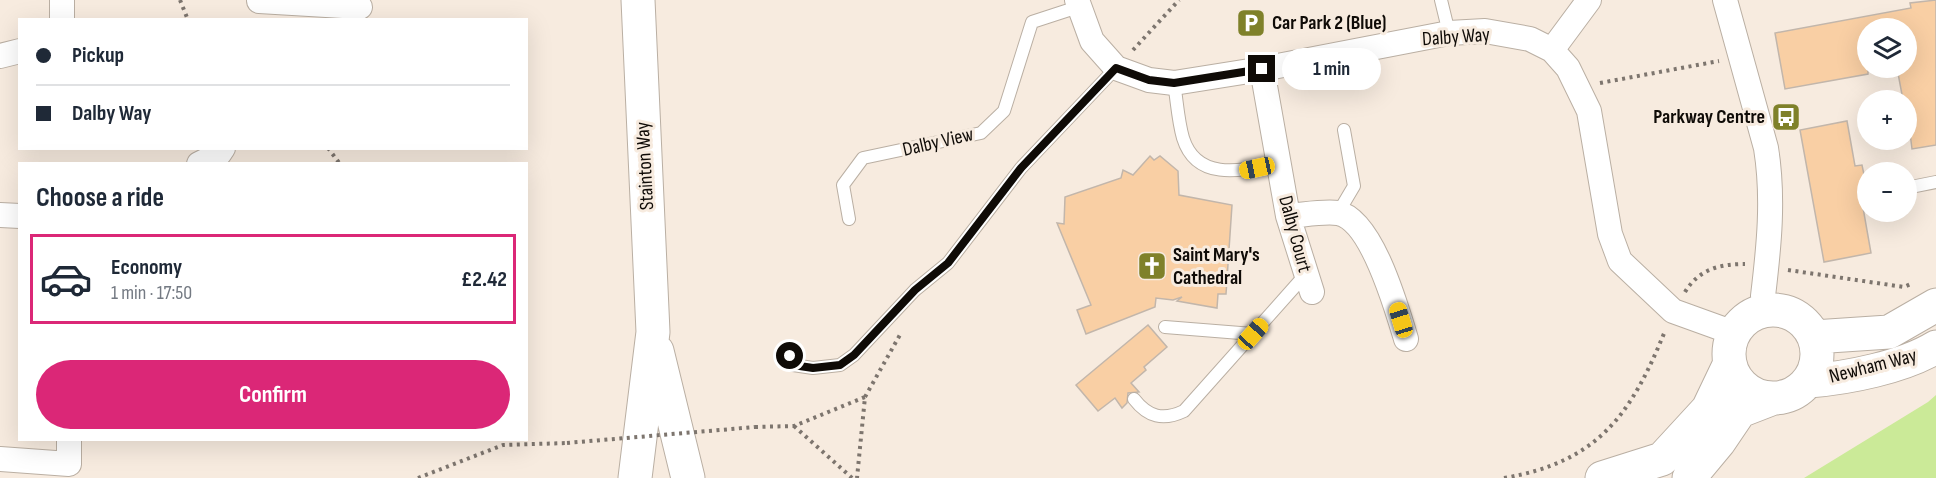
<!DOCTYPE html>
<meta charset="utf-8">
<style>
body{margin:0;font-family:"Sofia Sans Condensed",sans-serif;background:#f6f6f7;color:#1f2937;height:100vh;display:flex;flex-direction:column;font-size:22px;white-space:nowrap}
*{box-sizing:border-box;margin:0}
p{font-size:20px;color:#747a83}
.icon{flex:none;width:33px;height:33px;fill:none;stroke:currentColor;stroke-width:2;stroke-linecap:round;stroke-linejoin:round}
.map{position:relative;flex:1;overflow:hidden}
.sheet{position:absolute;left:18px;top:162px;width:510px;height:279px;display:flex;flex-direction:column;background:#fff;border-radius:0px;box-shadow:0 6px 24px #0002}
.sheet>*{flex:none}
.guide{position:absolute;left:18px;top:18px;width:510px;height:132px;border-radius:0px;box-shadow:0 6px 24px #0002;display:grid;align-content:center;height:132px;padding:0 18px;background:#fff}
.buttons{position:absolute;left:1857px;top:18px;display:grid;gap:12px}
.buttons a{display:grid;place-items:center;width:60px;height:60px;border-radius:50%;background:#fff;box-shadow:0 6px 24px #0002;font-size:30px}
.end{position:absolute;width:27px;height:27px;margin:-14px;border:8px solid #0f0b07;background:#fff;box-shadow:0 0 0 3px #fff}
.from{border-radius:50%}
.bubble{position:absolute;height:42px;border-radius:21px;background:#fff;box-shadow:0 6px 24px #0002;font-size:20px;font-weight:700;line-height:42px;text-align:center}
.car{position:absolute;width:18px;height:36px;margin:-18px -9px;border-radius:8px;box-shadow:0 0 4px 2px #0007;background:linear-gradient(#f5c518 24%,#345 0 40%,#f5c518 0 76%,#345 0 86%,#f5c518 0)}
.guide b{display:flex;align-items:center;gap:21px;height:57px;font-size:22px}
.guide b+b{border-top:2px solid #e0e1e3}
.guide i{width:15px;height:15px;background:#1f2937}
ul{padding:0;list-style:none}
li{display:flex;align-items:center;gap:18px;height:90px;margin:0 12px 9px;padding:0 6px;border:3px solid transparent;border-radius:0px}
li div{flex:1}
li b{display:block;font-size:22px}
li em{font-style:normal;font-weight:700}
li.active{border-color:#db2777}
li>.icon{width:54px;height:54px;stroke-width:1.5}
h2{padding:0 18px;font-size:27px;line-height:72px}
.cta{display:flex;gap:12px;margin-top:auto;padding:12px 18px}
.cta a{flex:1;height:69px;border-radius:36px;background:#db2777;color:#fff;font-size:24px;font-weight:700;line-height:69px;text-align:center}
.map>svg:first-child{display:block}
.green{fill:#cbea98}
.building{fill:#f9cfa4;stroke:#c2b6ab;stroke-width:1.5}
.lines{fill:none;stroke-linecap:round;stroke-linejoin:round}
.lane-casing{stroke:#baafa3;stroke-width:14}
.street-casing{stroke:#baafa3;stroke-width:26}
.secondary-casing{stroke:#baafa3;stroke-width:35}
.path{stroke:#7d756e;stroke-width:4;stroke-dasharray:3 4.5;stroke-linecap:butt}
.lane{stroke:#fff;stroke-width:12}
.street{stroke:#fff;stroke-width:24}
.secondary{stroke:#fff;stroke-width:33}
.path-bridge{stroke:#7d756e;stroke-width:4;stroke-dasharray:3 4.5;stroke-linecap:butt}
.route{stroke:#0f0b07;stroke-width:8}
.labels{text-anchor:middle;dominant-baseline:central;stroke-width:6;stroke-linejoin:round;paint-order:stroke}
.poi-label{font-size:20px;font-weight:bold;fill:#0f0b07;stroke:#f7ebdf;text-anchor:start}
.street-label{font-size:20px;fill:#0f0b07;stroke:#f7ebdf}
</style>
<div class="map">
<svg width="1936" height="478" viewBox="0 0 1936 478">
<rect width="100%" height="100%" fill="#f7ebdf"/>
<!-- green -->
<path class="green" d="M 1936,395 L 1936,478 L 1804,478 L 1928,402 Z"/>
<!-- building -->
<path class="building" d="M 1936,0 L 1936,145 L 1912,149 L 1906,100 L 1903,100 L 1897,68 L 1906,68 L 1906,28 L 1868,28 L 1868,74 L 1785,89 L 1775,33 L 1911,8 L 1910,3 Z
M 1847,121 L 1855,166 L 1862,165 L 1866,184 L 1859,185 L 1871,253 L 1824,262 L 1800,130 Z
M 1150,156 L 1154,160 L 1160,156 L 1178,171 L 1179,195 L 1232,205 L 1226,294 L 1218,294 L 1217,308 L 1177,301 L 1182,297 L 1173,300 L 1156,298 L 1155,307 L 1086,334 L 1077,310 L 1091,305 L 1057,223 L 1064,224 L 1065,197 L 1121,178 L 1123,170 L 1133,175 Z
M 1148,325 L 1167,347 L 1144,367 L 1146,370 L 1131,383 L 1139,392 L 1128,393 L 1127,403 L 1122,408 L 1115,398 L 1098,411 L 1076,385 Z"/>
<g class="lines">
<!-- lane casing -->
<g class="lane-casing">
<path id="lane" d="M 1441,0 L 1449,33
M 1174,83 C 1177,101 1178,121 1183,138 C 1197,183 1244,170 1278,163
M 1906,188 L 1936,182
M 1338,213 L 1354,186 L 1344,130
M 849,219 L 843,185 L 863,158 L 981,133 L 1004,111 L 1032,22 L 1078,7
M 1165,327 L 1253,334
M 790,356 L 793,365 L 813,368 L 840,365 L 854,355 L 915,290 L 948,263 L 1021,168 L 1116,68
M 1134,399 C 1148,417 1163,421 1184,411 L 1306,274"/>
</g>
<!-- street casing -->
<g class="street-casing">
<path id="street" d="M 1077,0 L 1092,41 L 1116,68 L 1149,80 L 1174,83 L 1262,69 L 1449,33 L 1485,31 L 1530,39 L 1552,50 L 1568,68 L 1589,111 L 1610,234 L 1620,261 L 1673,311 L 1734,333
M 1725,0 L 1766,148 C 1774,198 1769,246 1763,296
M 259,1 L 360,7
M 62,20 L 62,0
M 1552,50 L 1589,0
M 0,56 L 20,51
M 1262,69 L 1288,216 L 1312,292
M 199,164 L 219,154 L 223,148
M 0,215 L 20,216
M 1288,216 C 1303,215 1323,211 1338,213 C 1372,220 1397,309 1406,339
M 0,459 L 69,464 L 69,440"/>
</g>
<!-- secondary casing -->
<g class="secondary-casing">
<path id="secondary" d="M1729 354a44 44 0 1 1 88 0a44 44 0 1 1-88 0Z
M 1814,337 L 1889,332 L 1936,305
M 657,351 L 688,478
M 1809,381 C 1848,378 1903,367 1936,347
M 635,478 L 653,332 L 638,0
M 1602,478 L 1662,459 L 1708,409 L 1730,363
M 1689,478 L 1719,442 L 1740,411 L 1771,399"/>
</g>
<!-- path -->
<path class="path" d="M 180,0 L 188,20
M 1133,50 L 1179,0
M 1600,83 L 1719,61
M 328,148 L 340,164
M 1788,270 L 1904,287 L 1913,283
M 1685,292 C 1699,269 1720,264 1745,264
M 865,397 L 901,333
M 794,426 L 852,478
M 755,427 L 794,426 L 865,397 L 857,478
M 418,478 L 503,445 L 567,443
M 1504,478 C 1598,462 1631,415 1665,331"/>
<!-- lane -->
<use href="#lane" class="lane"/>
<!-- street -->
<use href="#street" class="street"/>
<!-- secondary -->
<use href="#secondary" class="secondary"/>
<!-- path-bridge -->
<path class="path-bridge" d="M 567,443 L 755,427"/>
</g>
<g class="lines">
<!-- route -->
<path class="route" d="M 790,356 L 793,365 L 813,368 L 840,365 L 854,355 L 915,290 L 948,263 L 1021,168 L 1116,68 L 1149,80 L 1174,83 L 1262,69"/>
</g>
<!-- icons -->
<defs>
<g id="parking-square" transform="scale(1.5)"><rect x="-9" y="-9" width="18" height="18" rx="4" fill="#7f812a" stroke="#f7ebdf"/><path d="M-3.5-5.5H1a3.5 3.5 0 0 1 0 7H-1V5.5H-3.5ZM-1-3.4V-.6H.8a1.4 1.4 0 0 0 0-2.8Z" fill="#fff"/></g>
<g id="bus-square" transform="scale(1.5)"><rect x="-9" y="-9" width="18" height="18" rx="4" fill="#7f812a" stroke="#f7ebdf"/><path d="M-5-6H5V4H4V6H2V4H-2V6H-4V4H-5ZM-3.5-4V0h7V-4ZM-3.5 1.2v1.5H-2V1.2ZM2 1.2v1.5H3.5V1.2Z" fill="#fff"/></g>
<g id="church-square" transform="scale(1.5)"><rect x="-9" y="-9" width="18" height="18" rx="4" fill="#7f812a" stroke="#f7ebdf"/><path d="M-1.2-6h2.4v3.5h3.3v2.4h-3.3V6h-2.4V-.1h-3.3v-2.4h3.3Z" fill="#fff"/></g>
</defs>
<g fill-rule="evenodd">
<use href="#parking-square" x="1251" y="23"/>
<use href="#bus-square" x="1786" y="117"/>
<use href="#church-square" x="1152" y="266"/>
</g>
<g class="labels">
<!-- poi labels -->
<g class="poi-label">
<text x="1272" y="23">Car Park 2 (Blue)</text>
<text x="1765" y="117" text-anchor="end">Parkway Centre</text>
<text x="1173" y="255">Saint Mary's<tspan x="1173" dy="23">Cathedral</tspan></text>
</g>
<!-- street labels -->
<g class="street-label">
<text transform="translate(1456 37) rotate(-4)">Dalby Way</text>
<text transform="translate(938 142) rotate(-13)">Dalby View</text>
<text transform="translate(645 166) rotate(-93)">Stainton Way</text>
<text transform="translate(1295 234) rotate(75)">Dalby Court</text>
<text transform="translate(1873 366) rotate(-14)">Newham Way</text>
</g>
</g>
</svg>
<div class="buttons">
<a><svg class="icon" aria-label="layers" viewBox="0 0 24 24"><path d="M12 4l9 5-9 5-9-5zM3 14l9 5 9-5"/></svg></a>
<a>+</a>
<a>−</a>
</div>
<i class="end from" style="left:790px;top:356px"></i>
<i class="end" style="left:1262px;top:69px"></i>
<div class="bubble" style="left:1282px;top:48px;width:99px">1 min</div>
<i class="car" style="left:1257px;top:168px;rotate:258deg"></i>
<i class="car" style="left:1401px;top:320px;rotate:343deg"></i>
<i class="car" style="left:1253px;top:334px;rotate:42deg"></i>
<div class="guide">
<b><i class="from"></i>Pickup</b>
<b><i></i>Dalby Way</b>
</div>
<section class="sheet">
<h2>Choose a ride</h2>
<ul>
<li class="active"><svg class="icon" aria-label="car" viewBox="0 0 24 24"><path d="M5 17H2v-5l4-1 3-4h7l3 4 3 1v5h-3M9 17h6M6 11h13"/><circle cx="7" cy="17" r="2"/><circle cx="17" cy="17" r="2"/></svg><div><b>Economy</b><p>1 min · 17:50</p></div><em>£2.42</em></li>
</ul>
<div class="cta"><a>Confirm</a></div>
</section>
</div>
